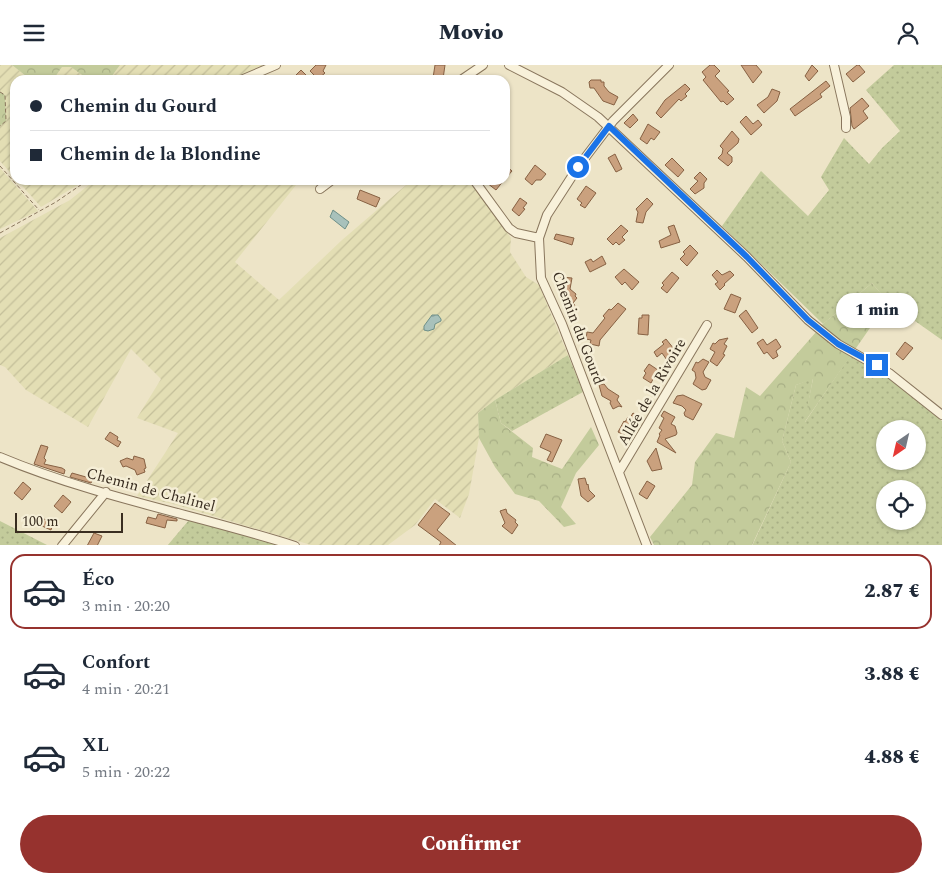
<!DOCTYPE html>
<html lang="fr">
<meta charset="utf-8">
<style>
body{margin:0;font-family:Spectral,serif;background:#f2f2f3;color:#1f2937;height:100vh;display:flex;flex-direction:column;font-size:19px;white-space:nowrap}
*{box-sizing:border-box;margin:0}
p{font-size:16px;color:#747a83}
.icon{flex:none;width:28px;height:28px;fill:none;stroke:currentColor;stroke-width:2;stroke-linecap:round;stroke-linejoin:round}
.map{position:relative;height:480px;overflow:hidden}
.drawer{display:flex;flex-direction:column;background:#fff;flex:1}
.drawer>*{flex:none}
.guide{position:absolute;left:10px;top:10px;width:500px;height:110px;border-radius:15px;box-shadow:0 1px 4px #0004;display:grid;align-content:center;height:110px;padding:0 20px;background:#fff}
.needle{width:32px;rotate:214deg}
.buttons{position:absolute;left:876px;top:355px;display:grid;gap:10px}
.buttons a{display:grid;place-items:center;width:50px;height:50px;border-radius:50%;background:#fff;box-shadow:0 1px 4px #0004;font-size:25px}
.scale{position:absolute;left:15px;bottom:12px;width:108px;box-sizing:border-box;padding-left:5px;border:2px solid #392d20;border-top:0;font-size:14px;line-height:18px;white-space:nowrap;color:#392d20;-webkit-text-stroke:4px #f5eed6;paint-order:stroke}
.end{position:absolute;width:22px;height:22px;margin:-11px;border:6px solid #1a73e8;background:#fff;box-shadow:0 0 0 2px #fff}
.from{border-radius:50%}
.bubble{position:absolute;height:35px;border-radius:18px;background:#fff;box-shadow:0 1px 4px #0004;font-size:16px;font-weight:800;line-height:35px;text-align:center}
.guide b{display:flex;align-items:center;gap:18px;height:48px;font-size:19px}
.guide b+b{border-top:1px solid #e0e1e3}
.guide i{width:12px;height:12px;background:#1f2937}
ul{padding:9px 0 0;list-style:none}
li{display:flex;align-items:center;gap:15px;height:75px;margin:0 10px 8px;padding:0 10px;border:2px solid transparent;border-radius:15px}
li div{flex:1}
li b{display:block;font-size:19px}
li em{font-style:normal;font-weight:800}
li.on{border-color:#96322e}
li>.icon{width:45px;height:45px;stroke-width:1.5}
.cta{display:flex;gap:10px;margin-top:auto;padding:10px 20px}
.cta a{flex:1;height:58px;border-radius:30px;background:#96322e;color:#fff;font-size:20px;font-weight:800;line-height:58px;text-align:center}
header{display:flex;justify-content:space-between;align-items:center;height:65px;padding:0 20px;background:#fff;font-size:22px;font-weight:800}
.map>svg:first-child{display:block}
.farmland{fill:url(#farmland-furrows)}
.grass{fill:url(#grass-dots);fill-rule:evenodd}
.forest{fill:url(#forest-crowns)}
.water{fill:url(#water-ripples);stroke:#6e9089}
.building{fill:#caa17e;stroke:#876143}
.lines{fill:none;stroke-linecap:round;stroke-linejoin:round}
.minor-casing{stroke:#89765d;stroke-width:10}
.path{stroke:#89765d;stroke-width:1;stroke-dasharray:4 2.5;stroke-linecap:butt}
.minor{stroke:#f8f1da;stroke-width:8}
.route{stroke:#1a73e8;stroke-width:6}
.labels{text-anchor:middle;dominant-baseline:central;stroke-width:5;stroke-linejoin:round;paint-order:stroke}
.street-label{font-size:15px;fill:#392d20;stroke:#f5eed6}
</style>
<header><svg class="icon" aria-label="menu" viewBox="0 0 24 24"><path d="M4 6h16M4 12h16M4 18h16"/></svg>Movio<svg class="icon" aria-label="person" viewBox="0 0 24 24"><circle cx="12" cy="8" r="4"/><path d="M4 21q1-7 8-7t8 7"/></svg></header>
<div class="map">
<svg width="942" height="481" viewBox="0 0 942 481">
<defs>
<pattern id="farmland-furrows" width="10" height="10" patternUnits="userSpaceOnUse" patternTransform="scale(1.25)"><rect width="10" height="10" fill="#e3deb4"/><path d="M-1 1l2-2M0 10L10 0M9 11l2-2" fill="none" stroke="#c4bf9a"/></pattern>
<pattern id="grass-dots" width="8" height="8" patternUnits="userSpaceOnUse" patternTransform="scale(1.25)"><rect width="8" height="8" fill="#c3cb9b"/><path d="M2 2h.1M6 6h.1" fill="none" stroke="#a8af85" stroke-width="1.8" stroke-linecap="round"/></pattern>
<pattern id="forest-crowns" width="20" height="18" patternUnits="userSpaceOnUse" patternTransform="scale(1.25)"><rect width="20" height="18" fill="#c3cb9b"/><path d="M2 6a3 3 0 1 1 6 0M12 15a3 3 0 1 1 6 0" fill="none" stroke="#a8af85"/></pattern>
<pattern id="water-ripples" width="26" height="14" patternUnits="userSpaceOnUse" patternTransform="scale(1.25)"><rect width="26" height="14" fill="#a8c1bb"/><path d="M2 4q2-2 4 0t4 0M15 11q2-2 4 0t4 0" fill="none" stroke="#8a9d98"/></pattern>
</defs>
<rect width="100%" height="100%" fill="#ede4c7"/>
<!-- farmland -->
<path class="farmland" d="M 0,0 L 12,0 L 31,15 L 15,15 L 15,113 L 0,96 L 0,61 L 6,56 L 5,30 L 0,27 Z
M 120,0 L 263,0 L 232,15 L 109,15 Z
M 62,2 L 71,2 L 89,15 L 53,15 Z
M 0,103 L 38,146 L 0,164 Z
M 17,115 L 86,115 L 41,142 Z
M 95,115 L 300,115 L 235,197 L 279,235 L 342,175 L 412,115 L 470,115 L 511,173 L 510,187 L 526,212 L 539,220 L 568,290 L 495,335 L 478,348 L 479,373 L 469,429 L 460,453 L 435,434 L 415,460 L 388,480 L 311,480 L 173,439 L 137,431 L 178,368 L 137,353 L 161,314 L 131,284 L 88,362 L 26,325 L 5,302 L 0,300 L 0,173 L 70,135 Z"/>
<!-- grass -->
<path class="grass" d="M 894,0 L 942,0 L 942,275 L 888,237 L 872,218 L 823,259 L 722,161 L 761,106 L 808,151 L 829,125 L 821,112 L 844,73 L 869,99 L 882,83 L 900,66 L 866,25 Z
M 568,290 L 583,327 L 512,366 L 501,358 L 495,335 Z
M 850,291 L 887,312 L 942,356 L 942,480 L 752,481 L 791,397 L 782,376 L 796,320 L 813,313 L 805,357 ZM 885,364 L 918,364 L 918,396 L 885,396 ZM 885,424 L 918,424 L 918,456 L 885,456 Z
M 189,455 L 280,479 L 283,481 L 167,481 Z
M 0,456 L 47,480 L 0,480 Z"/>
<!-- forest -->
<path class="forest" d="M 12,0 L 120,0 L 109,15 L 89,15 L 71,2 L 62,2 L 53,15 L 31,15 Z
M 0,27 L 5,30 L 6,56 L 0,61 Z
M 872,218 L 888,237 L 804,358 L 813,314 L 796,320 L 782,376 L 791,397 L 752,480 L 654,480 L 650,472 L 692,420 L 695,397 L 716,368 L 734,373 L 746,322 L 760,331 L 823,259 Z
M 495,335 L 501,358 L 533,383 L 532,392 L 562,404 L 591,362 L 599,380 L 576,408 L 561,442 L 576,459 L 564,462 L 539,436 L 515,429 L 495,402 L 479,373 L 478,348 Z"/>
<!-- water -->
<path class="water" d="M 333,145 L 349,157 L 345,164 L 330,152 Z
M 432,250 L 438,250 L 441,254 L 441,256 L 435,259 L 434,264 L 428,266 L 424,265 L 424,261 Z"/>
<!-- building -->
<path class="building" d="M 316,0 L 326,0 L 323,6 L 325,8 L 318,14 L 310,6 Z
M 435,0 L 445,0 L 443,14 L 433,13 Z
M 710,0 L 714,0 L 720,6 L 715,11 L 729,26 L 727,27 L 734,34 L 727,40 L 723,36 L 721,37 L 703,15 L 706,12 L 702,7 Z
M 741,0 L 756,0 L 762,7 L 753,18 Z
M 812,0 L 818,6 L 809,16 L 805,11 Z
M 857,0 L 859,0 L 865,7 L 853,17 L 846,9 Z
M 301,5 L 306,10 L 301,15 L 291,15 Z
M 591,15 L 601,15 L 601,17 L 604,17 L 604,21 L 609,27 L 618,32 L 614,40 L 603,36 L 594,23 L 590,23 L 589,17 Z
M 826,16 L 830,21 L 820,29 L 822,32 L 795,51 L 790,44 Z
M 685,19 L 690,24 L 685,29 L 687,31 L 681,36 L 679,34 L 661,53 L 656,48 L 665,35 Z
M 772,24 L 780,27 L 777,36 L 764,48 L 757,40 L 768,32 Z
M 862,33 L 869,41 L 863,46 L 868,53 L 854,64 L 852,61 L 850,43 Z
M 633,49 L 638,55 L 630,63 L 624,58 Z
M 746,51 L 753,59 L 758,55 L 762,60 L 751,70 L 740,57 Z
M 648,59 L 660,67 L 654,75 L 651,73 L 647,79 L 640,74 Z
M 732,66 L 739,74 L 738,78 L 727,88 L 732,92 L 732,97 L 728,101 L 718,93 L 722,89 L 723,84 L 720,81 Z
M 615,89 L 622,104 L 616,107 L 608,93 Z
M 672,93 L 684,105 L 678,112 L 665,100 Z
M 505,100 L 512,106 L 505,114 Z
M 535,100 L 546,109 L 541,115 L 536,115 L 532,120 L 525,114 Z
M 700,107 L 707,114 L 704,118 L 704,123 L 695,129 L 690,124 L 698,116 L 694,113 Z
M 490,115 L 504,115 L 496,125 L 487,118 Z
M 586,121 L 596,128 L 585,143 L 580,140 L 582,138 L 577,134 Z
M 360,125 L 380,133 L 376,142 L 357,134 Z
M 520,133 L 527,138 L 523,143 L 525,144 L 519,151 L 512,145 Z
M 647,133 L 653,139 L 646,147 L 643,158 L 636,157 L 638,147 L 636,144 Z
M 621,160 L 628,166 L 622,172 L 625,175 L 619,180 L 616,177 L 613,180 L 607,174 Z
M 674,160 L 680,177 L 661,183 L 659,176 L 671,170 L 668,162 Z
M 556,169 L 574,173 L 572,180 L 554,174 Z
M 690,180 L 698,188 L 687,201 L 680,194 L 685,189 L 683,187 Z
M 602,191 L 606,199 L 590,207 L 585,197 L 591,194 L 593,197 Z
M 624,204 L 639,217 L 632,225 L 625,217 L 622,220 L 615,212 Z
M 717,205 L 722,210 L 730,206 L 734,210 L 724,219 L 725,220 L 720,225 L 715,219 L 718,217 L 712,210 Z
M 672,207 L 679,213 L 667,228 L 661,223 L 664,220 L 662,218 Z
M 561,212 L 572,213 L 570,224 L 576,229 L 575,231 L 577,233 L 573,238 L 575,240 L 571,245 L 562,237 L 564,235 L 559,221 Z
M 731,229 L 741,233 L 735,248 L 724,244 Z
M 618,238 L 626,244 L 600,275 L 599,281 L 590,279 L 591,275 L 586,274 L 587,267 L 593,268 L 605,253 L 603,251 L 609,244 L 611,245 Z
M 746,245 L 758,263 L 752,268 L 739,251 Z
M 642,250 L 649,250 L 648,270 L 638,269 L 639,253 L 642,253 Z
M 728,273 L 724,279 L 727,281 L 723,289 L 725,290 L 717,301 L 710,296 L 715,287 L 710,284 L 713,278 L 715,279 L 719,275 Z
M 666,274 L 678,289 L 678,292 L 669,298 L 662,288 L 657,292 L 654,287 L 664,279 L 662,277 Z
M 763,274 L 767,280 L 776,274 L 781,282 L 776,286 L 778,291 L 773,294 L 767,287 L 764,289 L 757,278 Z
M 905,277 L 913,283 L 903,295 L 896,289 Z
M 703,294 L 709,297 L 703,307 L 705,312 L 711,315 L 706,324 L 702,325 L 693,319 L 696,313 L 695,307 L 692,305 L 696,297 L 698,298 Z
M 649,299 L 658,305 L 651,318 L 643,313 L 646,308 L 644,306 Z
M 604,319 L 608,324 L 619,331 L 617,335 L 622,342 L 619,341 L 613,344 L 610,338 L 611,336 L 602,331 L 599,320 Z
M 683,330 L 702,339 L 693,355 L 685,351 L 684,348 L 686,345 L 682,341 L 673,338 L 677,331 Z
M 664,346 L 675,352 L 671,359 L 675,361 L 677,368 L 676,370 L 665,374 L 676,388 L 657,377 L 660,370 L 659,369 L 662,365 L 659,363 L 664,353 L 661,351 Z
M 633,348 L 640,352 L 632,364 L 629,362 L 624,370 L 618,367 L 624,356 L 625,357 L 628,352 L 630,353 Z
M 110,367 L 118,372 L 117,375 L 121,377 L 118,382 L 105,374 Z
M 546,369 L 562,375 L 552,397 L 547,395 L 551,387 L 540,382 Z
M 41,380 L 48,382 L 44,393 L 46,395 L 44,399 L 62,403 L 65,405 L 64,409 L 34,399 Z
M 656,383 L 662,404 L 652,406 L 647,396 Z
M 134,391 L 144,394 L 146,403 L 144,404 L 145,407 L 137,410 L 135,405 L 126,401 L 123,402 L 120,396 L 127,393 L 133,395 Z
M 72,408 L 93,414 L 91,418 L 70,412 Z
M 585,413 L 587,420 L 588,419 L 589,425 L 595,431 L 588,437 L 581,431 L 578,414 Z
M 647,416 L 655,421 L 647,434 L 639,429 Z
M 23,417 L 31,424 L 22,435 L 14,428 Z
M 63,430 L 71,437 L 62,448 L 54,441 Z
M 435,438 L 450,449 L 437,465 L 457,481 L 439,481 L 441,477 L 418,460 Z
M 506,444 L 507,448 L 516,455 L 515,457 L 518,460 L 512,469 L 502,461 L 505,458 L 500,446 Z
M 158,449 L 177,454 L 177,456 L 167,455 L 165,463 L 146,458 L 148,452 L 156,454 Z
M 44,454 L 53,458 L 51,465 L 42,461 Z
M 94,468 L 102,471 L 97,481 L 87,481 Z"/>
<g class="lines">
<!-- minor casing -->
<g class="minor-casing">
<path id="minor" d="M 509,0 L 562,27 L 598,52 L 747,192 L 808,255 L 838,279 L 889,308 L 942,350
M 834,0 L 846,52 L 846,63
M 241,15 L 276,0
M 461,15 L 483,0
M 474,115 L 509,163 L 516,168 L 539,173
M 320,124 L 332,115
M 0,392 C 95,432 198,450 295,481
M 619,407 L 707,260
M 62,481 L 106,427
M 647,481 L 562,259 L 541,213 L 539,173 L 547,150 L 578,102 L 613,56 L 669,0"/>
</g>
<!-- path -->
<path class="path" d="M 0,27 L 5,30 L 6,56 L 0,61
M 0,101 L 39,145
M 0,168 L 56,137 L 88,115"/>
<!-- minor -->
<use href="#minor" class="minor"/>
</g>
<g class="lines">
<!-- route -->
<path class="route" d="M 578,102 L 609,61 L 747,192 L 808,255 L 838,279 L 877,300"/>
</g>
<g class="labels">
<!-- street labels -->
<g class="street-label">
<text transform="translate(578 263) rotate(69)">Chemin du Gourd</text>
<text transform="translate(652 327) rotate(-60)">Allée de la Rivoire</text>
<text transform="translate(151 425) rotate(15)">Chemin de Chalinel</text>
</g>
</g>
</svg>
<div class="buttons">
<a><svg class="needle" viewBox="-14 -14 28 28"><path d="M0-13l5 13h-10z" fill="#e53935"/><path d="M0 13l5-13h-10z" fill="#747a83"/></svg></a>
<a><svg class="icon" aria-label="locate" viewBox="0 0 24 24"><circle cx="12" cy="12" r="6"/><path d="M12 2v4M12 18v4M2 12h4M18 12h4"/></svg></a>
</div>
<div class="scale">100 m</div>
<i class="end from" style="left:578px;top:102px"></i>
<i class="end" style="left:877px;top:300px"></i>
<div class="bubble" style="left:836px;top:228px;width:82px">1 min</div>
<div class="guide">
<b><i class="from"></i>Chemin du Gourd</b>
<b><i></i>Chemin de la Blondine</b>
</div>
</div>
<section class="drawer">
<ul>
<li class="on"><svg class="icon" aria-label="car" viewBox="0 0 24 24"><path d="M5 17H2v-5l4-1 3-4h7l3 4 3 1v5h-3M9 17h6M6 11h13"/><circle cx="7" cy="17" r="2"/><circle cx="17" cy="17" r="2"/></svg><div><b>Éco</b><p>3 min · 20:20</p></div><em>2.87 €</em></li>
<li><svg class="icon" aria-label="car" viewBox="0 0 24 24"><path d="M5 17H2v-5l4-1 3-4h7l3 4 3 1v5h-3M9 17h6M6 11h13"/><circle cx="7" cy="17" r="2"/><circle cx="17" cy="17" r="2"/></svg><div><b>Confort</b><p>4 min · 20:21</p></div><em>3.88 €</em></li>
<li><svg class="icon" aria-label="car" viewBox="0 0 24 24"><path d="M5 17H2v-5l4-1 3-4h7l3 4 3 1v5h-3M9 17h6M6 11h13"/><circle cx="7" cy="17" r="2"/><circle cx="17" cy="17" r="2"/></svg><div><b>XL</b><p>5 min · 20:22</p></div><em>4.88 €</em></li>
</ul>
<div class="cta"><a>Confirmer</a></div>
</section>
